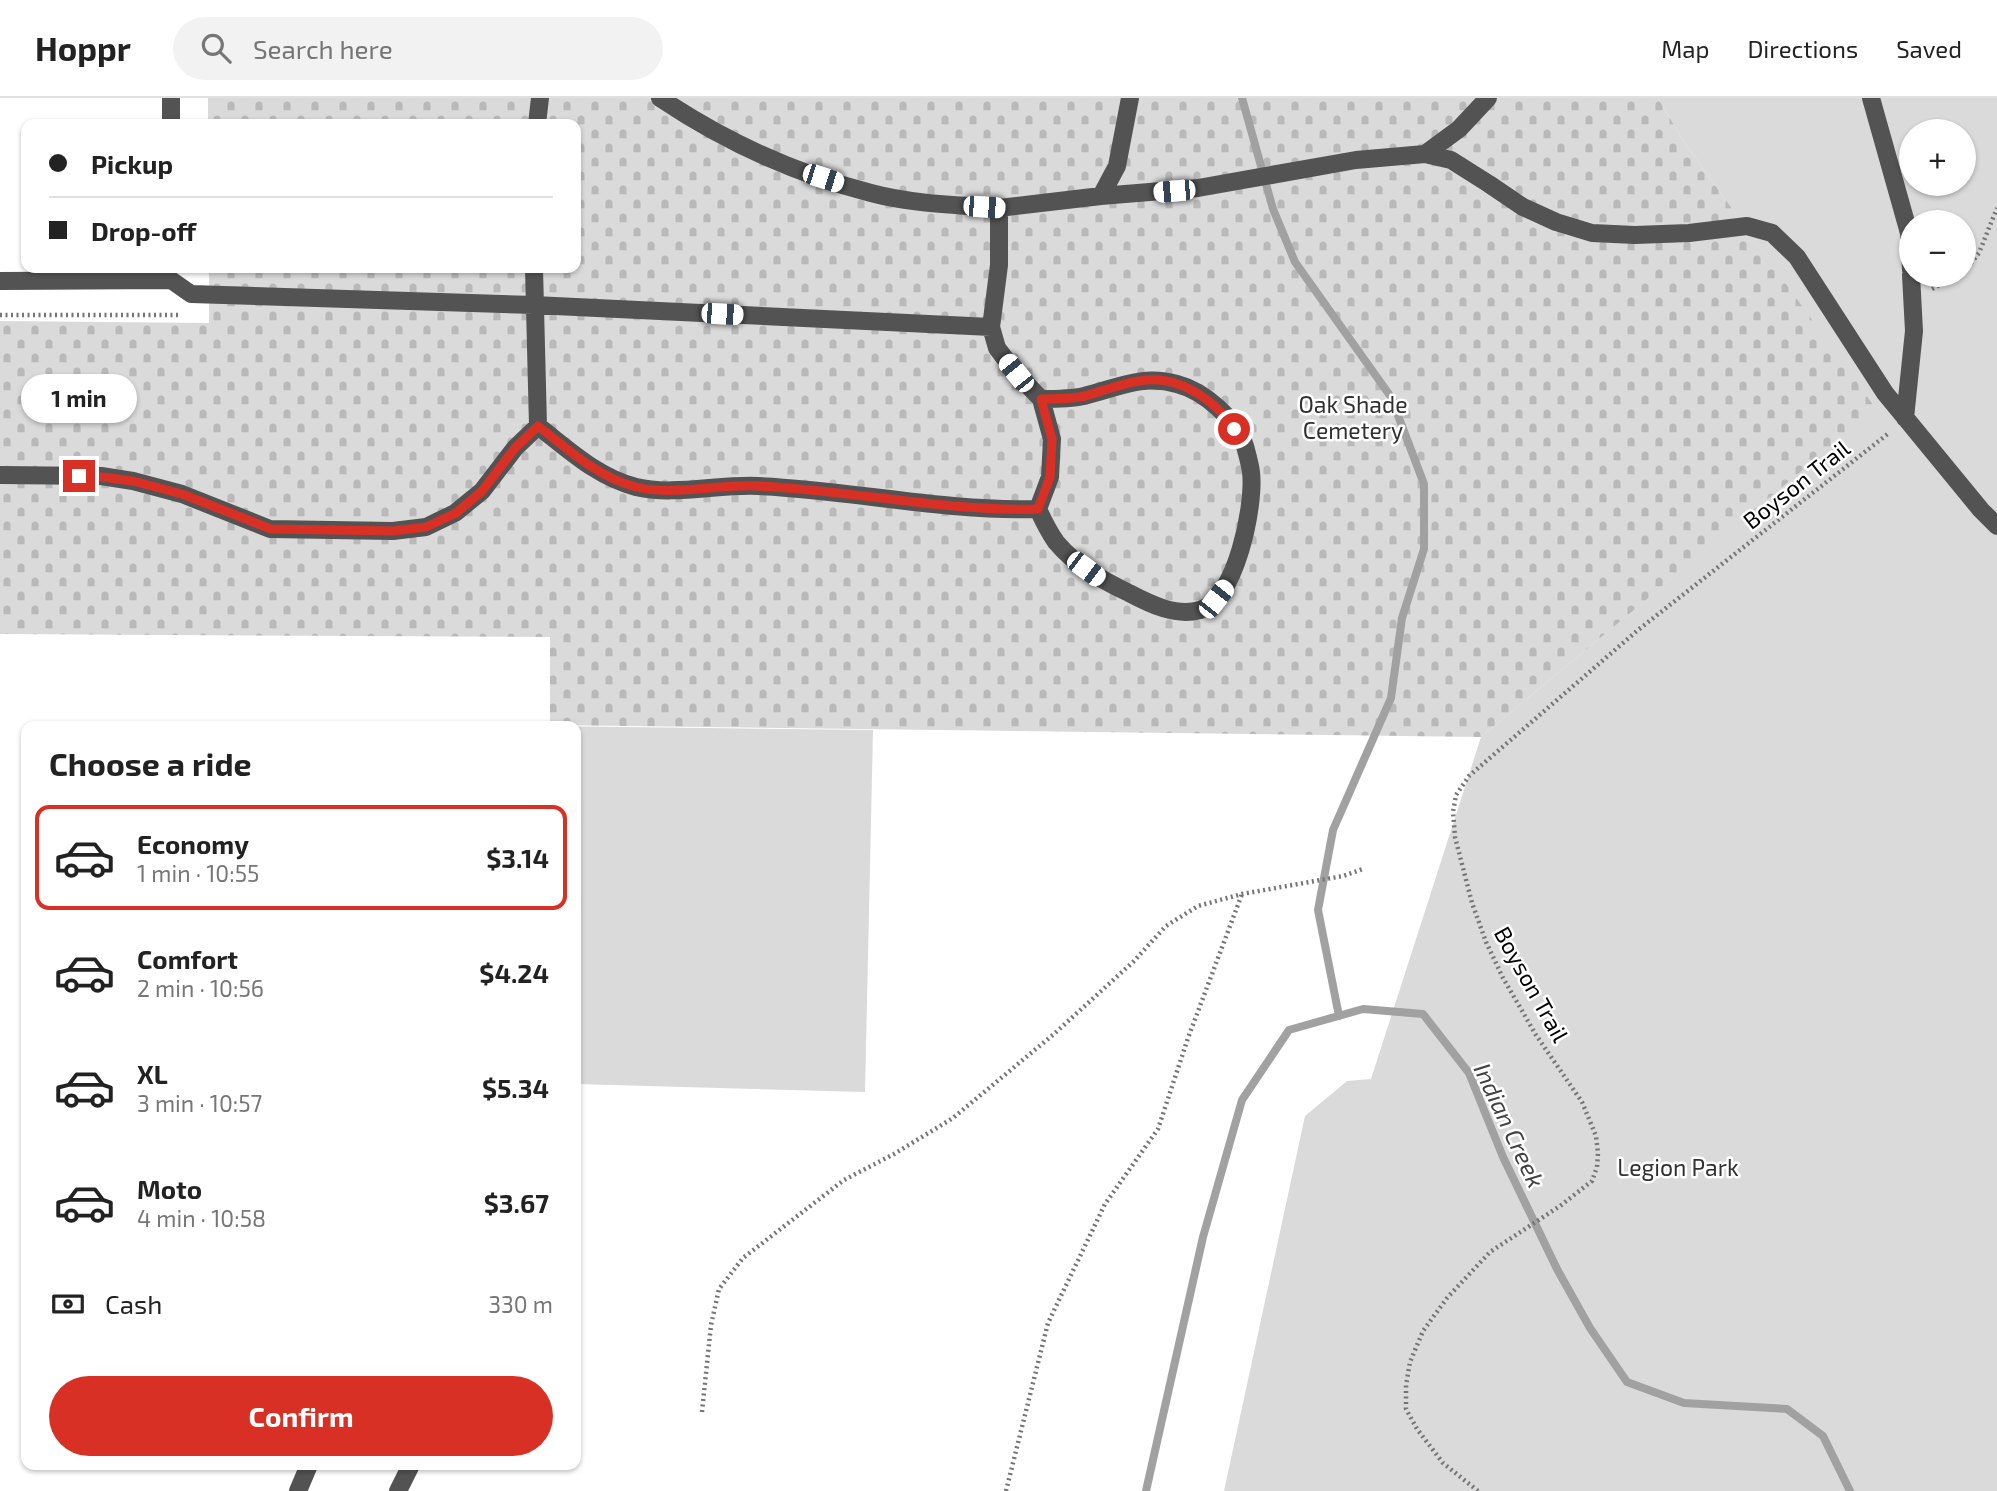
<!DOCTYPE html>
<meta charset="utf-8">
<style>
body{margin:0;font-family:"Exo 2",sans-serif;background:#f2f2f2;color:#222;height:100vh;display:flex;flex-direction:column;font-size:26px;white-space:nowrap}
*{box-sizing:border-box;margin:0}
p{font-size:23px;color:#767676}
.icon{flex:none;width:38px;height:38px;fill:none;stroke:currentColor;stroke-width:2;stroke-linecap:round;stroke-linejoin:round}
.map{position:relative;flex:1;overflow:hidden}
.details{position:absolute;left:21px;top:623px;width:560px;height:749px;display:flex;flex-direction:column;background:#fff;border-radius:14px;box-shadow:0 2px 5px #0004}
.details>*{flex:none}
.top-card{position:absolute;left:21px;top:21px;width:560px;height:154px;border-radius:14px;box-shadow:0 2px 5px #0004;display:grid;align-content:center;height:154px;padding:0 28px;background:#fff}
.buttons{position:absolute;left:1899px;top:21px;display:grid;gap:14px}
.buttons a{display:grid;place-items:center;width:77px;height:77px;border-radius:50%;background:#fff;box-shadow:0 2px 5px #0004;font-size:35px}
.end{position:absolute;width:32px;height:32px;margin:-16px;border:9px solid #d93025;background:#fff;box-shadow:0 0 0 4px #fff}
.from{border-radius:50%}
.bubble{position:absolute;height:49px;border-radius:24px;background:#fff;box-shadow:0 2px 5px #0004;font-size:23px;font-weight:700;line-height:49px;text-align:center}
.car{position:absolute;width:21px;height:42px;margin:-21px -10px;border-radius:9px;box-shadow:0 0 5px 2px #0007;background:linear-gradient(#fff 24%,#345 0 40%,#fff 0 76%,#345 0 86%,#fff 0)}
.top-card b{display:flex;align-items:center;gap:24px;height:66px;font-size:26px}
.top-card b+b{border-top:2px solid #e0e0e0}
.top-card i{width:18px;height:18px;background:#222}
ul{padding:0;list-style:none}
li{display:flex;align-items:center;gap:21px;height:105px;margin:0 14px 10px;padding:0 14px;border:4px solid transparent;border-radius:14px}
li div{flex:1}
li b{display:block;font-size:26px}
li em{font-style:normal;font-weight:700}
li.on{border-color:#d93025}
li>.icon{width:63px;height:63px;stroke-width:1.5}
h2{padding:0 28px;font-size:32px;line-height:84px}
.pay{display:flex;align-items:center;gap:18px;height:77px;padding:0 28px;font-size:26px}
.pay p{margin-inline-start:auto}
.cta{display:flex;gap:14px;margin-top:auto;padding:14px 28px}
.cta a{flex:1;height:80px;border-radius:42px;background:#d93025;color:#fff;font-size:28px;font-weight:700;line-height:80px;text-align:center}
header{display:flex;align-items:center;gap:42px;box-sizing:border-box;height:98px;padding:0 35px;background:#fff;border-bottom:2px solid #e0e0e0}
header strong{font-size:33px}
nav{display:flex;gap:38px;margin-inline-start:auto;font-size:24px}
.search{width:490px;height:63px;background:#f2f2f2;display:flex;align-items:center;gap:18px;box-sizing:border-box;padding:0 24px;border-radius:38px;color:#767676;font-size:26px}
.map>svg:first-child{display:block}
.green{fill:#dadada;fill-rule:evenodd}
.cemetery{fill:url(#cemetery-stones)}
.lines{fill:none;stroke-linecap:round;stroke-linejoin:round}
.stream{stroke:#a1a1a1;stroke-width:8}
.path{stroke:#757575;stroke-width:4.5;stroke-dasharray:2 3.5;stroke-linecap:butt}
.minor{stroke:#535353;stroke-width:18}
.route{stroke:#d93025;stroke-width:9}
.labels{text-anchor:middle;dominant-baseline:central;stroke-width:5;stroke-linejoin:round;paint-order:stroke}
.park-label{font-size:23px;fill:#313131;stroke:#fff}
.street-label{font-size:23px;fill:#000;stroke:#fff}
.water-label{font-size:24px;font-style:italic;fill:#424242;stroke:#fff}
</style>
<header>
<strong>Hoppr</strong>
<div class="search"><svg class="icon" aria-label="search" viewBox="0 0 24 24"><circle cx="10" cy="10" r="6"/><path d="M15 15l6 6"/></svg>Search here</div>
<nav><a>Map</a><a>Directions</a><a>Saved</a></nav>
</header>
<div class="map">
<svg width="1997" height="1393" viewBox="0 0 1997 1393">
<defs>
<pattern id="cemetery-stones" width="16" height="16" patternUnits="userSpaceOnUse" patternTransform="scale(1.75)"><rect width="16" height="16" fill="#dadada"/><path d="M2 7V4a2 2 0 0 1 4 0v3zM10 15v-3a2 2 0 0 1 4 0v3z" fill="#b9b9b9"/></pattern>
</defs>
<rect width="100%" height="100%" fill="#fff"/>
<!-- green -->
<path class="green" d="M 1658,0 L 1997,0 L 1997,1393 L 1224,1393 L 1305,1018 L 1347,983 L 1371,981 L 1481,639 L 1875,311 L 1684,44 ZM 1911,33 L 1964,33 L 1964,86 L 1911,86 ZM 1911,124 L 1964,124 L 1964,177 L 1911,177 Z
M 381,626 L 873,632 L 865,994 L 576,986 L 576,628 L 381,628 Z"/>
<!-- cemetery -->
<path class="cemetery" d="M 208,0 L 1658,0 L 1684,44 L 1876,311 L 1481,639 L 550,627 L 550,539 L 0,536 L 0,223 L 209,225 L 209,170 L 576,170 L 576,26 L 208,26 Z"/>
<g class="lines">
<!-- stream -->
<path class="stream" d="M 1242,0 L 1273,111 L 1295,164 L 1391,299 L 1424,386 L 1424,451 L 1402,520 L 1391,600 L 1333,732 L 1318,812 L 1339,918
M 1146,1393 L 1203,1139 L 1242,1002 L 1289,932 L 1363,911 L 1423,916 L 1469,975 L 1503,1059 L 1557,1171 L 1590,1230 L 1627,1284 L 1684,1305 L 1787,1311 L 1823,1338 L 1850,1393"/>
<!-- path -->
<path class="path" d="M 1964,174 L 1979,155 L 1997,110
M 1932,191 L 1959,177
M 0,217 L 180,217
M 702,1314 L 711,1227 L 719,1191 L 743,1160 L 844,1082 L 894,1056 L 953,1020 L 1054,936 L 1133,864 L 1166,828 L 1198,808 L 1242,796 L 1343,778 L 1363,771
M 1006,1393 L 1048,1225 L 1105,1106 L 1158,1031 L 1188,940 L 1242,796
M 1478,1393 L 1443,1365 L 1417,1331 L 1406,1311 L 1406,1287 L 1410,1264 L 1423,1233 L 1447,1200 L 1490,1154 L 1560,1108 L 1592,1083 L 1597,1069 L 1598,1055 L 1596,1038 L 1582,1004 L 1536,937 L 1503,880 L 1486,844 L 1472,805 L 1455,739 L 1453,714 L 1456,697 L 1469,678 L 1638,532 L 1889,335"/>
<!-- minor -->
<path class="minor" d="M 171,0 L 171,26
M 660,0 C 724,43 796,76 871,95 C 912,106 957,107 999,110 L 999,167 L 991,229 L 997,250 L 1016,275 L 1041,301 L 1052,341 L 1050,379 L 1038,411
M 1130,0 L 1117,68 L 1101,98 L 1198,90 L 1356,62 L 1425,56 L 1451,62 L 1489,86 L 1523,109 L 1556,124 L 1592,135 L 1635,137 L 1689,135 L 1747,128 L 1772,135 L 1797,159 L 1885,295 L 1981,412 L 1997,428
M 1871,0 L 1909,135 L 1911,172
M 537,26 L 540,0
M 1425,56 L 1459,31 L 1488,0
M 999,110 L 1101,98
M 171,182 L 191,196 L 534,207 L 991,229
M 0,183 L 171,182
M 1905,320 L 1914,233 L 1911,177
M 538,328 C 568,351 597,379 636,389 C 672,398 720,386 758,388 C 851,392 944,414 1038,411 C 1043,422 1049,434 1056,444 C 1076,468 1102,482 1129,495 C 1150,506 1176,519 1200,512 C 1236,502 1255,407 1251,374 C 1250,366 1247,356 1245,348 C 1236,321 1204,293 1177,286 C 1142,276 1117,290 1084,298 C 1070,301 1055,301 1041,301
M 0,377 L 101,378 L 133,383 L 182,396 L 270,431 L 393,433 L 426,429 L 455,415 L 482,393 L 515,350 L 538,328 L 534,170
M 298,1393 L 309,1367
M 398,1393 L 411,1367"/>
</g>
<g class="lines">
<!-- route -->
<path class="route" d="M 79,378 L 102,379 L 133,383 L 182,396 L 271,431 L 393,433 L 426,429 L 456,415 L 482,393 L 515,350 L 538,328 C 568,351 597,379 636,389 C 672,398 720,386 758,388 C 851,392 945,414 1038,411 L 1050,379 L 1052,341 L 1041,301 C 1056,301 1071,301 1085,298 C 1106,292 1127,283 1148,282 C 1182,279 1217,304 1234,331"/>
</g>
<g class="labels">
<!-- park labels -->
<g class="park-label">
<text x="1353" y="306">Oak Shade<tspan x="1353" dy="26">Cemetery</tspan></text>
<text x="1678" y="1069">Legion Park</text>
</g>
<!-- street labels -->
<g class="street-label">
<text transform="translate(1796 386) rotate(-38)">Boyson Trail</text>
<text transform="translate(1532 886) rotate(61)">Boyson Trail</text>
</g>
<!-- water labels -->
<g class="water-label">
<text transform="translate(1510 1027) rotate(65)">Indian Creek</text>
</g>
</g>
</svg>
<div class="buttons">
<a>+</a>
<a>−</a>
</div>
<i class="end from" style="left:1234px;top:331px"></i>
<i class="end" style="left:79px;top:378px"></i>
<div class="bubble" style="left:21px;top:276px;width:116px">1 min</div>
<i class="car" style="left:823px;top:80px;rotate:108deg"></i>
<i class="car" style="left:1174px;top:93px;rotate:265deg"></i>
<i class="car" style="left:984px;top:109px;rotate:94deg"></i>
<i class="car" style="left:722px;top:216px;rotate:93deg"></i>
<i class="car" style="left:1016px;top:275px;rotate:321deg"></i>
<i class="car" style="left:1086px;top:471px;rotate:127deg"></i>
<i class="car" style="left:1216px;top:501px;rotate:38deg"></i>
<div class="top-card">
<b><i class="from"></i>Pickup</b>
<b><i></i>Drop-off</b>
</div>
<section class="details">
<h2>Choose a ride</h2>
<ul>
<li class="on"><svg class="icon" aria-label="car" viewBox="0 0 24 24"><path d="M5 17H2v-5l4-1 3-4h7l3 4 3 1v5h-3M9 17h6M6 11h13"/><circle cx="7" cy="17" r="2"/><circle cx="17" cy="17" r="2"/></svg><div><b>Economy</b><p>1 min · 10:55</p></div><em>$3.14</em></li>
<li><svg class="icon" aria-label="car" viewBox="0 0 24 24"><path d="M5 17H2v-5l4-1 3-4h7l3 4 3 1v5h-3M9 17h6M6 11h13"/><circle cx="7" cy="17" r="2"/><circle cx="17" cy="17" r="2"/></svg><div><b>Comfort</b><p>2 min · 10:56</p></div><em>$4.24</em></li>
<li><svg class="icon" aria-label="car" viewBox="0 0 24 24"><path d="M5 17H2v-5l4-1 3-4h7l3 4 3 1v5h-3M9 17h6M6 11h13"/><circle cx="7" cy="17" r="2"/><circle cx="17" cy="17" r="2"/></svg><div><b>XL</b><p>3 min · 10:57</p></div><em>$5.34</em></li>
<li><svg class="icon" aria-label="car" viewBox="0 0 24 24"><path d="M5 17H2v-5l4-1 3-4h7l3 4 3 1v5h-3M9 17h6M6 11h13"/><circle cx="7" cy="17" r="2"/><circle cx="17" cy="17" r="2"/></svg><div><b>Moto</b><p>4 min · 10:58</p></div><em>$3.67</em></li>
</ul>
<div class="pay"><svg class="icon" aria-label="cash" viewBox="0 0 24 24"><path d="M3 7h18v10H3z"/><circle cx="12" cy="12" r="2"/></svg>Cash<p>330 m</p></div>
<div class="cta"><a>Confirm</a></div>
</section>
</div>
